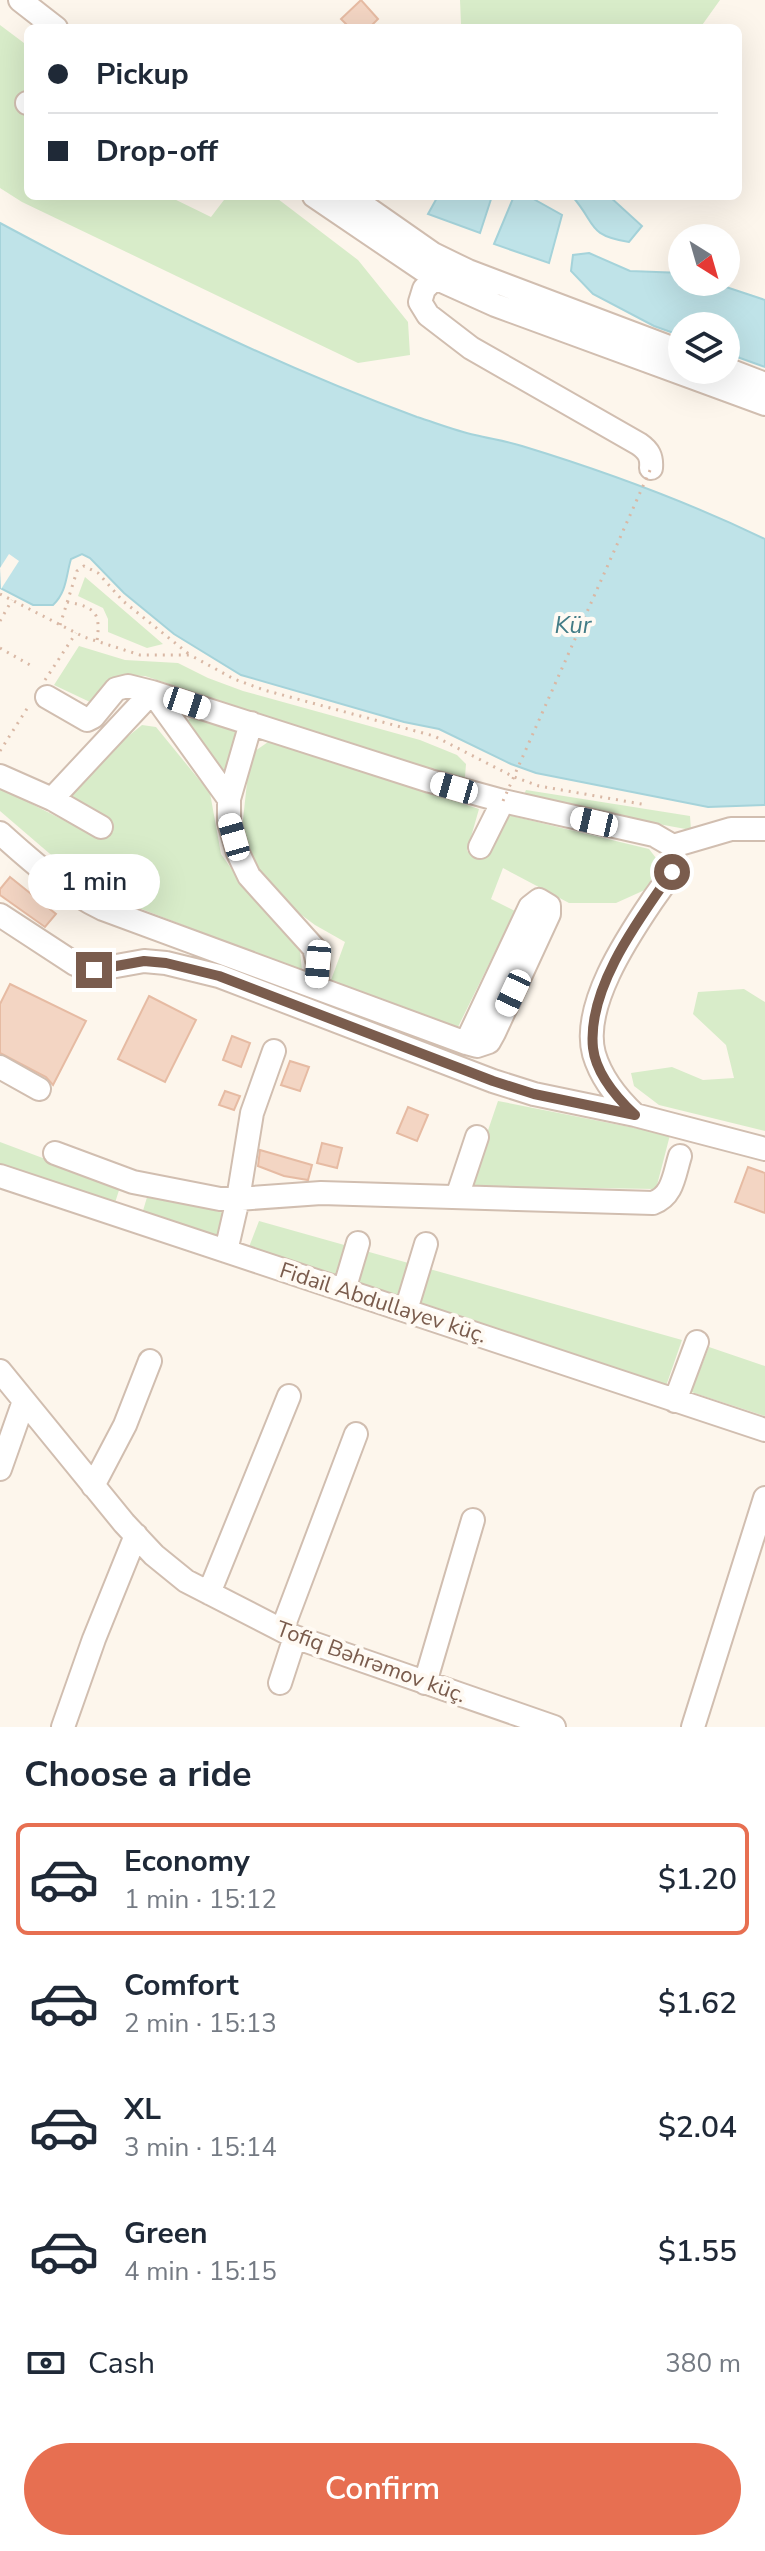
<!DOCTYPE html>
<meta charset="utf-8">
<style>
body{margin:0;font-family:"Nunito Sans",sans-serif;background:#f6f6f7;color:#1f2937;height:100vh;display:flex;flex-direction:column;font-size:30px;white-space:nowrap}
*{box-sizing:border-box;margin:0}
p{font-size:26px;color:#747a83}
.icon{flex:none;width:44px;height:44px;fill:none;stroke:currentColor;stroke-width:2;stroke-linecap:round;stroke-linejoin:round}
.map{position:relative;height:1727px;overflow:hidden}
.panel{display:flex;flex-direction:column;background:#fff;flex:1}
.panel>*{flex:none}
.top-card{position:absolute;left:24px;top:24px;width:718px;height:176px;border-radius:12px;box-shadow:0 8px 32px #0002;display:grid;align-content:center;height:176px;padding:0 24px;background:#fff}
.needle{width:52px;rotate:143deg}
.tools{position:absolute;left:668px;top:224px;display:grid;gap:16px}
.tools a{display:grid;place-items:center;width:72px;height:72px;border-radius:50%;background:#fff;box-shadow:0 8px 32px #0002;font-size:40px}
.end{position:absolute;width:36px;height:36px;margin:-18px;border:10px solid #7a5c4d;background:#fff;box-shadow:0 0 0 4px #fff}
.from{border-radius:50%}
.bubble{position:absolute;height:56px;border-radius:28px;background:#fff;box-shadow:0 8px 32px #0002;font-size:26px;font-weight:600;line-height:56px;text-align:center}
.car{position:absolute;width:24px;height:48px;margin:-24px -12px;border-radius:10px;box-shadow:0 0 6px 2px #0007;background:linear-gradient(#fff 24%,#345 0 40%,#fff 0 76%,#345 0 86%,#fff 0)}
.top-card b{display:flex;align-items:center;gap:28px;height:76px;font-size:30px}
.top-card b+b{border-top:2px solid #e0e1e3}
.top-card i{width:20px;height:20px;background:#1f2937}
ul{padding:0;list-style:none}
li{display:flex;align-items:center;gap:24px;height:112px;margin:0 16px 12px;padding:0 8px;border:4px solid transparent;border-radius:12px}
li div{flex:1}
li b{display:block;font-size:30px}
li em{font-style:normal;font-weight:600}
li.active{border-color:#e76f51}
li>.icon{width:72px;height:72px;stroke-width:1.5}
h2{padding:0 24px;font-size:36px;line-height:96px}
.pay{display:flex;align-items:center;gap:20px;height:88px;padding:0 24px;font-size:30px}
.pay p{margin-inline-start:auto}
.cta{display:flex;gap:16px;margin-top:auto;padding:16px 24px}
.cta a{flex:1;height:92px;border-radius:48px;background:#e76f51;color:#fff;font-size:32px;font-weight:600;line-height:92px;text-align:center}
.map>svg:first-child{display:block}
.green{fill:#d8ecc9}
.water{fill:#bfe3e8;stroke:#a5d3da;stroke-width:2}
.pier{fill:#fdf6ec}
.building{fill:#f3d5c3;stroke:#e6bba3;stroke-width:2}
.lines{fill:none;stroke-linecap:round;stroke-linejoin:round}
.minor-casing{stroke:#d1beb0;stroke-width:26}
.path{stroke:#d9b8a5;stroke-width:3;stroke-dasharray:2 6;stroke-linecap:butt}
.minor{stroke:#fff;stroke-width:22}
.path-bridge{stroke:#d9b8a5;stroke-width:3;stroke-dasharray:2 6;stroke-linecap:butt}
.route{stroke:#7a5c4d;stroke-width:10}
.labels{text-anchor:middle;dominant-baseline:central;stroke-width:8;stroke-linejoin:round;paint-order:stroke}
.street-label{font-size:22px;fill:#7a5c4d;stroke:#fffaf3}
.water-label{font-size:24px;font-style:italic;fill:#437c86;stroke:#fffaf3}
</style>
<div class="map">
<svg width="765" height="1727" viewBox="0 0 765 1727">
<rect width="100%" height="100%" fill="#fdf6ec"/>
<!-- green -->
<path class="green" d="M 460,0 L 720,0 L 700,28 L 490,28 L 461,24 Z
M 0,25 L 28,46 L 28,196 L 168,196 L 211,217 L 227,196 L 274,196 L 358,260 L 408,322 L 410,355 L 358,363 L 22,202 L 0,188 Z
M 85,577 L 163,644 L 147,648 L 108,632 L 108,619 L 103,608 L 78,596 Z
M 79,646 L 125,660 L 178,663 L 208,678 L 243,691 L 420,740 L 457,755 L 466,764 L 465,777 L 456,780 L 145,676 C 115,673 111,682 92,703 L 54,685 Z
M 196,715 L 229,724 L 238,735 L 227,773 L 219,774 L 186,727 L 188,720 Z
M 142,725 L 156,727 L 210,793 L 221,854 L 250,895 L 284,929 L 300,951 L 302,971 L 100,893 L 71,872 L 0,811 L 0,788 L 93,835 L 79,803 L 71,794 L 110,751 Z
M 271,740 L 479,809 L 467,851 L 485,858 L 508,815 L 649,849 L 656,858 L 654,872 L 647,889 L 616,903 L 569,903 L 503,868 L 491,899 L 515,911 L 458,1027 L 331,980 L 345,942 L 315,925 L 280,899 L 256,866 L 242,829 L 248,773 L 255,751 Z
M 526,790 L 690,816 L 691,830 L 522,799 Z
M 744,989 L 765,1002 L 765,1131 L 659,1105 L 634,1086 L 631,1073 L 672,1067 L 703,1080 L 734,1078 L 726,1045 L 693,1014 L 698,992 Z
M 498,1101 L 670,1135 L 656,1189 L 469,1186 Z
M 0,1142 L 120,1187 L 114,1206 L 0,1168 Z
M 148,1194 L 224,1213 L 218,1239 L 142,1214 Z
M 259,1221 L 682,1340 L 666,1386 L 249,1247 Z
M 709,1347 L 765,1366 L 765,1416 L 691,1392 Z"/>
<!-- water -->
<path class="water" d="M 438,196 L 492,196 L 480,233 L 428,214 Z
M 514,196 L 528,196 L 562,215 L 549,263 L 494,244 Z
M 572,196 L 609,196 L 642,226 L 629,242 C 586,235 597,224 572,196 Z
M 0,223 C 136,296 273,364 417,417 C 436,423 456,431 475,435 C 491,439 506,441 522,446 C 604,471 688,502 765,539 L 765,805 L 708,807 L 536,773 L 511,764 L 439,729 L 404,722 L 241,675 L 174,634 L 124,593 L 90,558 L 82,554 L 71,559 C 66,575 67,592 53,605 L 33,605 L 0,588 Z
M 589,253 L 630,271 L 682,273 L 682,282 L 711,282 L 765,300 L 765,367 L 726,353 L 726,326 L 682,326 L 682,336 L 654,326 L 593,294 L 571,271 L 573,255 Z"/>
<!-- pier -->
<path class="pier" d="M 9,554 L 19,561 L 1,589 L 0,568 Z"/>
<!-- building -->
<path class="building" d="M 361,0 L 378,19 L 369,28 L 350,28 L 341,19 Z
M 10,877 L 56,914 L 45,927 L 0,895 L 0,889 Z
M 10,984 L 86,1021 L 53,1085 L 46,1077 L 0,1053 L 0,1004 Z
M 149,996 L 196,1020 L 165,1082 L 118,1059 Z
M 232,1036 L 250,1043 L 241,1067 L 223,1060 Z
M 290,1061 L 309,1067 L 300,1091 L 281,1085 Z
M 225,1091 L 240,1096 L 234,1110 L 219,1105 Z
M 408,1107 L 428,1115 L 417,1141 L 397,1133 Z
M 322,1143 L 342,1148 L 337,1168 L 317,1163 Z
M 260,1150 L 312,1165 L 308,1180 L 284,1176 L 258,1166 Z
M 748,1167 L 765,1173 L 765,1213 L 735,1202 Z"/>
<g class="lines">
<!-- minor casing -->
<g class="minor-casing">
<path id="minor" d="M 20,0 L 56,28
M 27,103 L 28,103
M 314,196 L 435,278 L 495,305 L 765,404
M 350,196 L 433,254 L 468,271 L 682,352
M 435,278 L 424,289 L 420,302 L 428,315 L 471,348 L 639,444 C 649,451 652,457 651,468
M 726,369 L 765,384
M 47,697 L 87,720 L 93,717 L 116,689 L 128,686 L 152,692 L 229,799
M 251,723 L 229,799 L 229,822 L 238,853 L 249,876 L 314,948 L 318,964 L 316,987
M 0,776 L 52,799 L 101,827
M 52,799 L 152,692 L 430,781 L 503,801 L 654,835 L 673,846 C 679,869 664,883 652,901 C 627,938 581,1007 594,1054 C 601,1078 617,1098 635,1115
M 0,833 C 31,861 65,891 103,909 L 466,1043 L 477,1046 L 489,1042 L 494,1033 L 549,914 L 549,906 L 539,900 L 530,907 L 466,1043
M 673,846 L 731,829 L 765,829
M 480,847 L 503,801
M 0,915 L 75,964 L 94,970 L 144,961 L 166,963 L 219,976 L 493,1081 L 534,1094 L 635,1115 L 765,1149
M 0,1067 L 39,1089
M 55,1153 L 133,1182 L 220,1199 L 238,1199 L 321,1193 L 653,1203 C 673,1196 674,1175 680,1156
M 0,1176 L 765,1430
M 457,1197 L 477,1137
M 226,1251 L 238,1199 L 252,1113 L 274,1051
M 344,1290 L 358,1243
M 406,1310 L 426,1244
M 0,1371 L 124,1523 L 154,1555 L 186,1581 L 295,1637 L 554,1727
M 675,1401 L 697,1342
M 0,1469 L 24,1401
M 93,1486 L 125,1425 L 150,1361
M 209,1593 L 289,1396
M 282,1630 L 356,1434
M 280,1683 L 295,1637
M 425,1683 L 473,1520
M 63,1727 L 94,1639 L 136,1535
M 693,1727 L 765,1498"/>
</g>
<!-- path -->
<path class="path" d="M 0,594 L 84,637 L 140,655 L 190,655 L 234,679 L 264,690 L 434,736 L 514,777 L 539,786 L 647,805
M 67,602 C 95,607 101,612 97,641
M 0,621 L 12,600
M 60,625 L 77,571 L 84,566 L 98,573 L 123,601 L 190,655
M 0,648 L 30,665
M 45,680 L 76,633
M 0,751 L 30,704"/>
<!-- minor -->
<use href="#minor" class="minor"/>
<!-- path-bridge -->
<path class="path-bridge" d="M 503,801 L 651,468"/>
</g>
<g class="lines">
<!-- route -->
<path class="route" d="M 94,970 L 144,961 L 166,963 L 219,976 L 493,1081 L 534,1094 L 635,1115 C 617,1098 596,1074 593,1048 C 587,988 639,919 672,872"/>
</g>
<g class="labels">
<!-- street labels -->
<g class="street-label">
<text transform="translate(383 1303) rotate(18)">Fidail Abdullayev küç.</text>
<text transform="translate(371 1662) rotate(20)">Tofiq Bəhrəmov küç.</text>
</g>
<!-- water labels -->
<g class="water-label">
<text x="573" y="625">Kür</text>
</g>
</g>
</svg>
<div class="tools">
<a><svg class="needle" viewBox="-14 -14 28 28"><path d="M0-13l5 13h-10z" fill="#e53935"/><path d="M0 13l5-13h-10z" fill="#747a83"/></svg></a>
<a><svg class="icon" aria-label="layers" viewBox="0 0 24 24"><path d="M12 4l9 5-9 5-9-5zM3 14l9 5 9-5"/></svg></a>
</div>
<i class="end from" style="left:672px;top:872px"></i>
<i class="end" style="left:94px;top:970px"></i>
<div class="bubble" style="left:28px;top:854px;width:132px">1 min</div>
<i class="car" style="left:187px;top:703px;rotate:108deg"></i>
<i class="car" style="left:454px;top:788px;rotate:286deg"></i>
<i class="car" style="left:594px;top:822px;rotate:283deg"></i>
<i class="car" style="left:234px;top:837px;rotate:344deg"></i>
<i class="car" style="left:318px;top:964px;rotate:185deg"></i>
<i class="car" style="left:513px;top:993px;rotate:205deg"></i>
<div class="top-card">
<b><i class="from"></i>Pickup</b>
<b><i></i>Drop-off</b>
</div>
</div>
<section class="panel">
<h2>Choose a ride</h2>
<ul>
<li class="active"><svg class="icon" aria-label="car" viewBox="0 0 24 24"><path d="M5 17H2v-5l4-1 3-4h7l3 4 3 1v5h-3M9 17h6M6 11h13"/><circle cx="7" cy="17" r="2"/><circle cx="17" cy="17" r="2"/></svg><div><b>Economy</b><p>1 min · 15:12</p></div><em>$1.20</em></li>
<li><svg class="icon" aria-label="car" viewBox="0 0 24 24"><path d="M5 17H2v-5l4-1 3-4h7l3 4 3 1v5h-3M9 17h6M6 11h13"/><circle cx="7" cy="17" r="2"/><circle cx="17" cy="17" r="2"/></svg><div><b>Comfort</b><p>2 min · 15:13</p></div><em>$1.62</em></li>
<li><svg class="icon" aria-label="car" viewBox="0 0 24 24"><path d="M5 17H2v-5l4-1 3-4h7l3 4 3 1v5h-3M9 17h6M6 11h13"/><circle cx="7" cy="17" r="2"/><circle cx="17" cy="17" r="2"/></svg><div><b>XL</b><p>3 min · 15:14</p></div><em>$2.04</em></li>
<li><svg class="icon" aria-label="car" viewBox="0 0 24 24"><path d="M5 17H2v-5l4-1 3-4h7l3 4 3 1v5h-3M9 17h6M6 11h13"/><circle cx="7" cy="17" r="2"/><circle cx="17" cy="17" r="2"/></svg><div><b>Green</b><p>4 min · 15:15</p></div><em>$1.55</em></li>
</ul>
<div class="pay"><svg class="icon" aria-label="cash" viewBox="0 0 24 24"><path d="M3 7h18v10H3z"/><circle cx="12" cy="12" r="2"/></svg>Cash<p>380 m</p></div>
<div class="cta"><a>Confirm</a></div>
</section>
